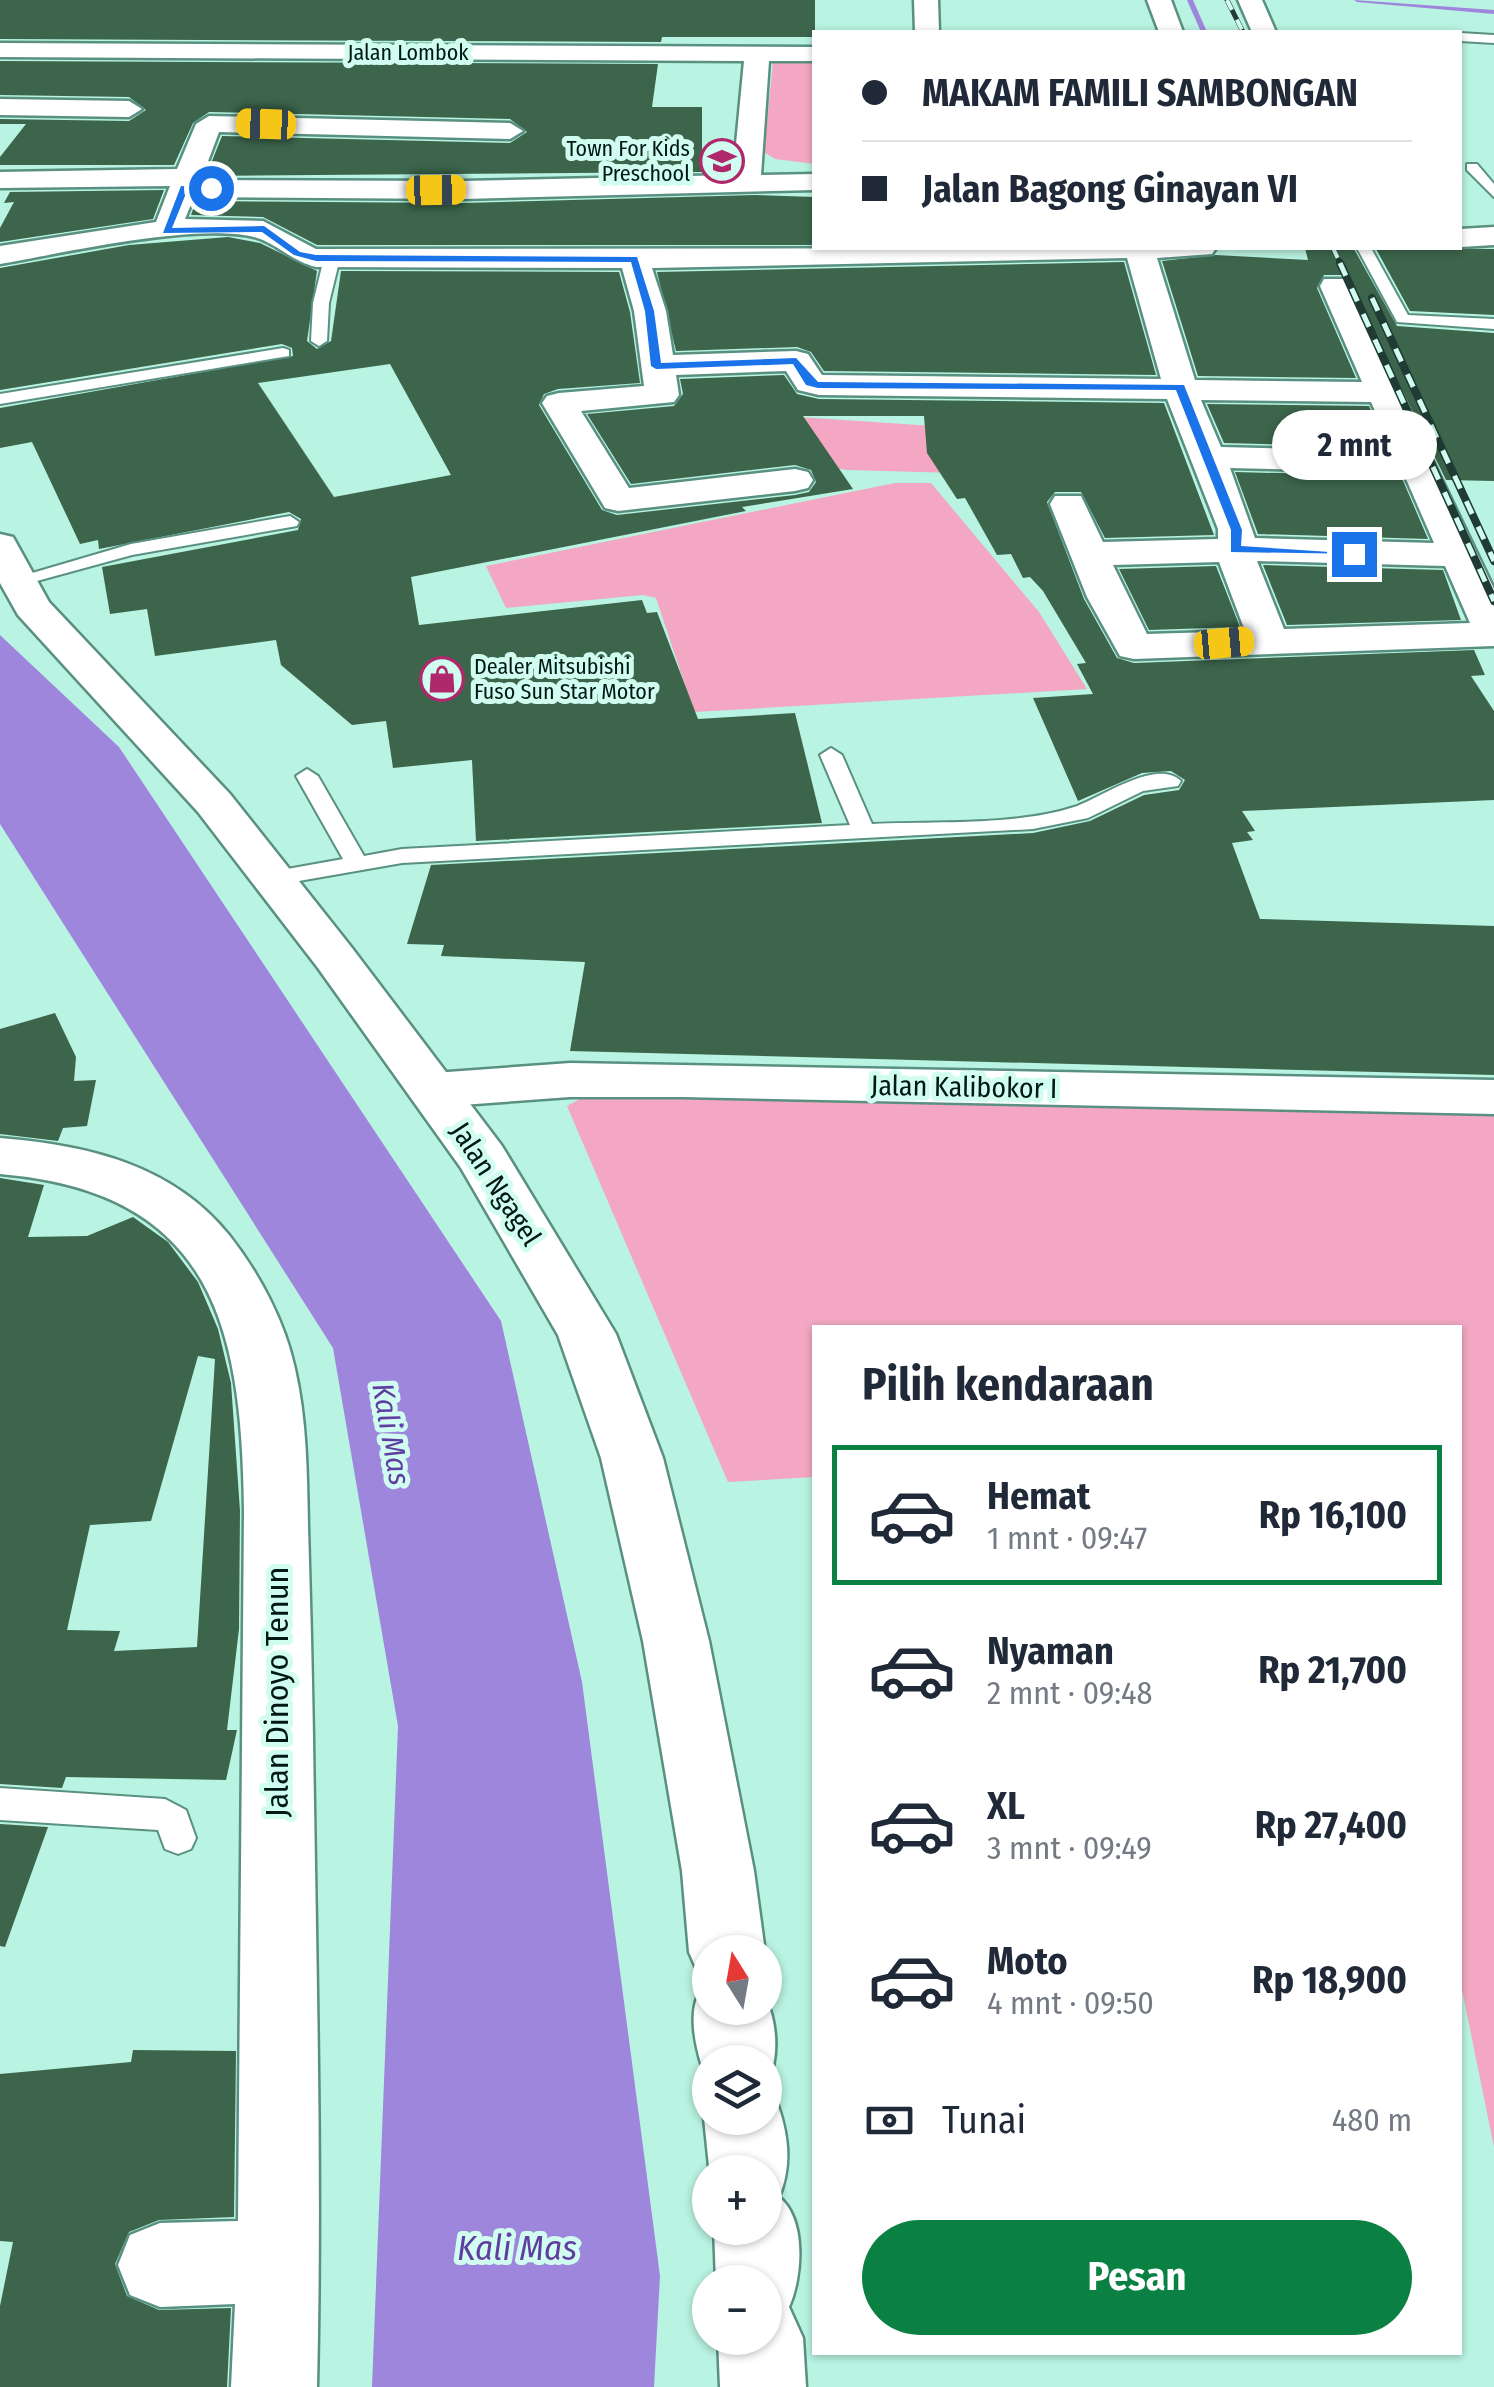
<!DOCTYPE html>
<html lang="id">
<meta charset="utf-8">
<style>
body{margin:0;font-family:"Fira Sans Condensed",sans-serif;background:#f2f2f3;color:#1f2937;height:100vh;display:flex;flex-direction:column;font-size:38px;white-space:nowrap}
*{box-sizing:border-box;margin:0}
p{font-size:32px;color:#747a83}
.icon{flex:none;width:55px;height:55px;fill:none;stroke:currentColor;stroke-width:2;stroke-linecap:round;stroke-linejoin:round}
.map{position:relative;flex:1;overflow:hidden}
.sheet{position:absolute;left:812px;top:1325px;width:650px;height:1030px;display:flex;flex-direction:column;background:#fff;border-radius:0px;box-shadow:0 2px 8px #0004}
.sheet>*{flex:none}
.hud{position:absolute;left:812px;top:30px;width:650px;height:220px;border-radius:0px;box-shadow:0 2px 8px #0004;display:grid;align-content:center;height:220px;padding:0 50px;background:#fff}
.needle{width:65px;rotate:349deg}
.tools{position:absolute;left:692px;top:1935px;display:grid;gap:20px}
.tools a{display:grid;place-items:center;width:90px;height:90px;border-radius:50%;background:#fff;box-shadow:0 2px 8px #0004;font-size:50px}
.end{position:absolute;width:45px;height:45px;margin:-22px;border:12px solid #1a73e8;background:#fff;box-shadow:0 0 0 5px #fff}
.from{border-radius:50%}
.bubble{position:absolute;height:70px;border-radius:35px;background:#fff;box-shadow:0 2px 8px #0004;font-size:32px;font-weight:700;line-height:70px;text-align:center}
.car{position:absolute;width:30px;height:60px;margin:-30px -15px;border-radius:12px;box-shadow:0 0 8px 2px #0007;background:linear-gradient(#f5c518 24%,#345 0 40%,#f5c518 0 76%,#345 0 86%,#f5c518 0)}
.hud b{display:flex;align-items:center;gap:35px;height:95px;font-size:38px}
.hud b+b{border-top:2px solid #e0e1e3}
.hud i{width:25px;height:25px;background:#1f2937}
ul{padding:0;list-style:none}
li{display:flex;align-items:center;gap:30px;height:140px;margin:0 20px 15px;padding:0 30px;border:5px solid transparent;border-radius:0px}
li div{flex:1}
li b{display:block;font-size:38px}
li em{font-style:normal;font-weight:700}
li.selected{border-color:#0b8043}
li>.icon{width:90px;height:90px;stroke-width:1.5}
h2{padding:0 50px;font-size:45px;line-height:120px}
.pay{display:flex;align-items:center;gap:25px;height:110px;padding:0 50px;font-size:38px}
.pay p{margin-inline-start:auto}
.button{display:flex;gap:20px;margin-top:auto;padding:20px 50px}
.button a{flex:1;height:115px;border-radius:60px;background:#0b8043;color:#fff;font-size:40px;font-weight:700;line-height:115px;text-align:center}
.map>svg:first-child{display:block}
.green{fill:#f3a7c3}
.water{fill:#9e86dc}
.lines{fill:none;stroke-linecap:round;stroke-linejoin:round}
.stream{fill:#9e86dc;fill-rule:evenodd}
.building{fill:#3c654b;fill-rule:evenodd}
.service-casing{stroke:#5a9082;stroke-width:4}
.minor-casing{stroke:#5a9082;stroke-width:5}
.tertiary-casing{stroke:#5a9082;stroke-width:5}
.trunk-casing{stroke:#5a9082;stroke-width:5}
.service{fill:#fff;fill-rule:evenodd}
.minor{fill:#fff;fill-rule:evenodd}
.tertiary{fill:#fff;fill-rule:evenodd}
.trunk{fill:#fff;fill-rule:evenodd}
.rail-far1-casing{stroke:#1f3b33;stroke-width:5}
.rail-casing{stroke:#1f3b33;stroke-width:8}
.rail-far1{stroke:#d0fdf0;stroke-width:4;stroke-dasharray:11;stroke-linecap:butt}
.rail{stroke:#d0fdf0;stroke-width:5;stroke-dasharray:14;stroke-linecap:butt}
.route{fill:#1a73e8}
.labels{text-anchor:middle;dominant-baseline:central;stroke-width:10;stroke-linejoin:round;paint-order:stroke}
.far-street-label{font-size:22px;fill:#021812;stroke:#d0fdf0}
.far-poi-label{font-size:22px;fill:#021812;stroke:#d0fdf0;text-anchor:end}
.street-label{font-size:28px;fill:#021812;stroke:#d0fdf0}
.water-label{font-size:30px;font-style:italic;fill:#5f3da1;stroke:#d0fdf0}
.near-street-label{font-size:32px;fill:#021812;stroke:#d0fdf0}
.near-water-label{font-size:35px;font-style:italic;fill:#5f3da1;stroke:#d0fdf0}
</style>
<div class="map">
<svg width="1494" height="2387" viewBox="0 0 1494 2387">
<rect width="100%" height="100%" fill="#b9f3e2"/>
<!-- green -->
<path class="green" d="M 815,56 L 815,164 L 775,159 L 764,152 L 773,63 Z
M 679,409 L 933,426 L 1138,478 L 848,470 L 645,442 Z
M 895,483 L 931,483 L 1039,612 L 1087,689 L 694,712 L 656,598 L 643,595 L 506,608 L 486,566 Z
M 598,1089 L 1494,1116 L 1494,2147 L 1460,1980 L 1460,1328 L 815,1328 L 815,1477 L 728,1482 L 567,1106 Z"/>
<!-- water -->
<path class="water" d="M 0,635 L 119,747 L 501,1321 L 582,1682 L 660,2276 L 654,2387 L 372,2387 L 398,1726 L 333,1348 L 0,824 Z"/>
<g class="lines">
<!-- stream -->
<path class="stream" d="M 1187,0 L 1193,0 L 1207,32 L 1201,32 Z
M 1354,0 L 1494,10 L 1494,14 L 1357,2 Z"/>
</g>
<!-- building -->
<path class="building" d="M 0,0 L 815,0 L 815,37 L 662,37 L 661,42 L 0,39 Z
M 0,61 L 658,64 L 652,107 L 702,107 L 702,172 L 206,176 L 222,136 L 510,143 L 527,132 L 510,119 L 209,112 L 193,123 L 174,165 L 0,165 L 0,157 L 26,124 L 0,124 L 0,119 L 129,121 L 146,110 L 129,97 L 0,95 Z
M 164,190 L 153,219 L 0,242 L 0,228 L 14,202 L 4,203 L 10,192 Z
M 755,195 L 815,197 L 815,245 L 317,245 L 263,217 L 191,215 L 196,201 L 463,203 Z
M 228,237 L 260,243 L 317,271 L 307,341 L 317,349 L 331,341 L 341,271 L 619,272 L 630,312 L 640,383 L 558,389 L 544,394 L 539,405 L 602,510 L 617,515 L 795,495 L 809,492 L 816,482 L 811,470 L 795,465 L 631,484 L 587,414 L 674,406 L 683,394 L 680,379 L 784,375 L 797,394 L 819,399 L 1164,403 L 1214,535 L 1105,538 L 1081,492 L 1055,492 L 1047,502 L 1084,599 L 1117,658 L 1134,663 L 1474,650 L 1485,675 L 1471,676 L 1494,711 L 1494,800 L 1242,811 L 1255,831 L 1247,832 L 1253,840 L 1232,843 L 1260,919 L 1494,926 L 1494,1075 L 570,1051 L 585,962 L 441,956 L 444,945 L 407,944 L 431,865 L 1033,833 L 1090,821 L 1144,795 L 1179,790 L 1185,780 L 1171,771 L 1142,773 L 1078,801 L 1033,698 L 1093,694 L 1077,664 L 1086,663 L 1043,591 L 1030,577 L 1023,578 L 1011,554 L 997,555 L 965,498 L 957,499 L 927,453 L 924,416 L 803,416 L 853,489 L 742,507 L 746,511 L 411,577 L 419,625 L 642,600 L 647,613 L 657,612 L 698,719 L 795,713 L 822,823 L 476,841 L 472,760 L 393,768 L 386,721 L 352,725 L 281,665 L 276,640 L 155,656 L 147,609 L 110,614 L 102,567 L 298,530 L 301,519 L 289,512 L 99,549 L 98,540 L 80,544 L 32,442 L 0,448 L 0,408 L 293,356 L 292,348 L 282,344 L 0,390 L 0,268 L 129,245 ZM 390,364 L 451,475 L 334,497 L 258,383 Z
M 1305,248 L 1354,249 L 1397,326 L 1494,333 L 1494,481 L 1446,480 L 1346,275 L 1324,275 L 1317,288 L 1356,378 L 1198,376 L 1162,261 L 1216,255 L 1308,260 Z
M 1410,248 L 1494,249 L 1494,315 L 1410,311 L 1376,249 L 1413,250 Z
M 1124,262 L 1156,375 L 824,371 L 811,352 L 797,347 L 676,351 L 657,272 Z
M 1207,404 L 1369,406 L 1387,447 L 1224,443 Z
M 1235,472 L 1401,476 L 1428,539 L 1258,534 Z
M 1263,565 L 1443,570 L 1461,620 L 1287,625 Z
M 1216,566 L 1240,627 L 1149,630 L 1119,569 Z
M 55,1013 L 76,1057 L 74,1081 L 96,1080 L 87,1126 L 63,1128 L 58,1141 L 0,1134 L 0,1029 Z
M 0,1178 L 44,1185 L 28,1237 L 87,1236 L 133,1217 L 168,1242 L 198,1282 L 218,1329 L 231,1383 L 240,1511 L 239,1629 L 227,1730 L 237,1730 L 226,1780 L 66,1777 L 62,1788 L 0,1784 ZM 198,1356 L 215,1359 L 197,1647 L 114,1651 L 120,1631 L 67,1630 L 90,1525 L 151,1521 Z
M 0,1824 L 48,1827 L 5,1947 L 0,1946 Z
M 133,2050 L 236,2051 L 234,2217 L 159,2220 L 129,2232 L 115,2264 L 127,2296 L 159,2310 L 231,2308 L 227,2387 L 0,2387 L 0,2306 L 13,2242 L 0,2241 L 0,2074 L 131,2062 Z"/>
<g class="lines">
<!-- service casing -->
<g class="service-casing">
<path id="service" d="M 1460,33 L 1494,35 L 1494,43 L 1460,41 Z
M 1467,164 L 1477,164 L 1494,184 L 1494,197 L 1467,170 Z
M 1357,248 L 1371,248 L 1408,315 L 1494,319 L 1494,329 L 1397,322 Z
M 332,253 L 340,258 L 329,303 L 327,341 L 319,346 L 311,341 L 313,303 L 324,258 Z
M 283,348 L 289,350 L 289,356 L 0,404 L 0,394 Z
M 290,516 L 299,522 L 297,526 L 132,555 L 15,587 L 5,581 L 131,544 Z
M 831,748 L 842,755 L 872,824 C 933,821 1016,826 1074,807 C 1099,799 1157,757 1181,781 L 1178,786 L 1143,791 L 1088,818 L 1033,829 L 402,863 L 276,885 L 264,878 L 276,871 L 343,859 L 296,776 L 307,769 L 318,776 L 364,856 L 402,849 L 850,825 L 820,755 Z
M 0,1788 L 165,1799 L 186,1810 L 196,1838 L 191,1849 L 178,1854 L 165,1849 L 158,1830 L 0,1820 Z"/>
</g>
<!-- minor casing -->
<g class="minor-casing">
<path id="minor" d="M 914,0 L 938,0 L 939,32 L 915,32 Z
M 1238,0 L 1262,0 L 1276,32 L 1252,32 Z
M 0,43 L 815,47 L 815,61 L 769,61 L 761,175 L 815,174 L 815,190 L 463,199 L 194,197 L 185,219 L 263,221 L 316,249 L 1216,248 L 1212,254 L 1157,258 L 1195,380 L 1362,382 L 1320,286 L 1324,279 L 1346,279 L 1494,589 L 1494,646 L 1134,659 L 1120,656 L 1087,597 L 1050,504 L 1055,496 L 1081,496 L 1103,542 L 1218,539 L 1218,529 L 1167,399 L 819,395 L 798,390 L 786,371 L 676,375 L 679,395 L 674,402 L 581,411 L 629,488 L 795,469 L 808,472 L 813,480 L 808,488 L 795,491 L 618,511 L 605,508 L 542,403 L 547,396 L 559,393 L 644,386 L 634,311 L 622,268 L 316,267 C 291,261 275,242 254,237 C 193,223 64,253 0,264 L 0,246 L 156,222 L 170,186 L 0,188 L 0,172 L 177,169 L 196,124 L 209,116 L 510,123 L 523,131 L 510,139 L 219,132 L 201,180 L 463,181 L 733,175 L 744,61 L 0,57 ZM 1127,258 L 1161,379 L 822,375 L 808,354 L 796,351 L 673,355 L 666,311 L 652,268 ZM 1201,400 L 1371,402 L 1393,451 L 1221,447 ZM 1230,468 L 1403,472 L 1434,543 L 1255,538 ZM 1257,561 L 1445,566 L 1470,623 L 1284,629 ZM 1219,562 L 1245,631 L 1147,634 L 1113,565 Z
M 0,99 L 129,101 L 142,109 L 129,117 L 0,115 Z
M 0,1138 C 86,1145 172,1164 229,1235 C 259,1273 285,1322 295,1369 C 307,1421 307,1475 308,1527 C 310,1597 312,1668 313,1738 C 316,1955 322,2171 317,2387 L 231,2387 L 235,2304 L 160,2307 L 130,2295 L 118,2265 L 130,2235 L 160,2223 L 238,2221 L 244,1511 C 242,1326 213,1192 0,1174 Z"/>
</g>
<!-- tertiary casing -->
<g class="tertiary-casing">
<path id="tertiary" d="M 1147,0 L 1171,0 L 1183,32 L 1159,32 Z
M 1494,227 L 1494,245 L 1460,247 L 1460,229 Z
M 570,1063 L 1494,1080 L 1494,1114 L 682,1097 L 570,1097 L 434,1107 L 416,1102 L 408,1090 L 416,1078 L 434,1073 Z"/>
</g>
<!-- trunk casing -->
<g class="trunk-casing">
<path id="trunk" d="M 0,534 L 13,537 L 49,602 L 230,794 L 352,948 L 502,1146 L 616,1334 L 663,1458 L 709,1641 L 754,1871 L 765,1952 L 710,1952 L 710,2008 L 765,2008 L 765,1996 C 778,2026 779,2058 766,2088 L 772,2090 C 787,2126 794,2161 779,2197 C 807,2220 802,2278 789,2307 L 803,2338 L 806,2387 L 720,2387 L 718,2338 L 765,2338 L 765,2282 L 716,2282 L 714,2228 L 765,2228 L 765,2172 L 710,2176 L 704,2118 L 710,2104 L 710,2118 L 765,2118 L 765,2062 L 710,2062 L 710,2088 C 698,2059 680,2003 710,1980 L 700,1977 L 689,1952 L 682,1871 L 643,1641 L 601,1458 L 558,1335 L 461,1168 L 318,968 L 198,812 L 18,615 L 0,583 Z"/>
</g>
<!-- service -->
<use href="#service" class="service"/>
<!-- minor -->
<use href="#minor" class="minor"/>
<!-- tertiary -->
<use href="#tertiary" class="tertiary"/>
<!-- trunk -->
<use href="#trunk" class="trunk"/>
<!-- rail-far1 casing -->
<g class="rail-far1-casing">
<path id="rail-far1" d="M 1227,0 L 1243,32
M 1333,248 L 1341,265"/>
</g>
<!-- rail casing -->
<g class="rail-casing">
<path id="rail" d="M 1340,263 L 1494,601
M 1372,298 L 1494,561"/>
</g>
<!-- rail-far1 -->
<use href="#rail-far1" class="rail-far1"/>
<!-- rail -->
<use href="#rail" class="rail"/>
</g>
<!-- route -->
<path class="route" d="M 181,186 L 215,188 L 187,191 L 172,228 L 264,226 L 300,252 L 316,255 L 637,257 L 654,311 L 661,363 L 796,358 L 818,382 L 1184,385 L 1242,530 L 1241,546 L 1360,554 L 1231,552 L 1231,530 L 1176,390 L 818,388 L 806,385 L 793,364 L 656,369 L 651,366 L 645,311 L 631,262 L 316,261 L 294,255 L 262,232 L 163,233 Z"/>
<!-- icons -->
<defs>
<g id="school-ring" transform="scale(2.25)"><circle r="9.5" fill="#d0fdf0" stroke="#af286b" stroke-width="1.5"/><path d="M0-5L7-2L0 1L-7-2ZM-4 1L0 2.5L4 1V4Q0 6-4 4Z" fill="#af286b"/></g>
<g id="shop-ring" transform="scale(2.25)"><circle r="9.5" fill="#d0fdf0" stroke="#af286b" stroke-width="1.5"/><path d="M-5-2.5h2.3a2.7 3.5 0 0 1 5.4 0H5L5.5 6h-11ZM-1.5-2.5h3a1.5 2.3 0 0 0-3 0Z" fill="#af286b"/></g>
</defs>
<g fill-rule="evenodd">
<use href="#school-ring" x="722" y="161"/>
<use href="#shop-ring" x="442" y="679"/>
</g>
<g class="labels">
<!-- far-street labels -->
<g class="far-street-label">
<text x="408" y="52">Jalan Lombok</text>
</g>
<!-- far-poi labels -->
<g class="far-poi-label">
<text x="690" y="148">Town For Kids<tspan x="690" dy="25">Preschool</tspan></text>
<text x="474" y="666" text-anchor="start">Dealer Mitsubishi<tspan x="474" dy="25">Fuso Sun Star Motor</tspan></text>
</g>
<!-- street labels -->
<g class="street-label">
<text transform="translate(964 1087) rotate(1)">Jalan Kalibokor I</text>
<text transform="translate(496 1184) rotate(57)">Jalan Ngagel</text>
</g>
<!-- water labels -->
<g class="water-label">
<text transform="translate(391 1434) rotate(80)">Kali Mas</text>
</g>
<!-- near-street labels -->
<g class="near-street-label">
<text transform="translate(277 1692) rotate(-90)">Jalan Dinoyo Tenun</text>
</g>
<!-- near-water labels -->
<g class="near-water-label">
<text x="517" y="2248">Kali Mas</text>
</g>
</g>
</svg>
<div class="tools">
<a><svg class="needle" viewBox="-14 -14 28 28"><path d="M0-13l5 13h-10z" fill="#e53935"/><path d="M0 13l5-13h-10z" fill="#747a83"/></svg></a>
<a><svg class="icon" aria-label="layers" viewBox="0 0 24 24"><path d="M12 4l9 5-9 5-9-5zM3 14l9 5 9-5"/></svg></a>
<a>+</a>
<a>−</a>
</div>
<i class="end from" style="left:211px;top:188px"></i>
<i class="end" style="left:1354px;top:554px"></i>
<div class="bubble" style="left:1272px;top:410px;width:165px">2 mnt</div>
<i class="car" style="left:266px;top:124px;rotate:272deg"></i>
<i class="car" style="left:436px;top:190px;rotate:89deg"></i>
<i class="car" style="left:1224px;top:643px;rotate:85deg"></i>
<div class="hud">
<b><i class="from"></i>MAKAM FAMILI SAMBONGAN</b>
<b><i></i>Jalan Bagong Ginayan VI</b>
</div>
<section class="sheet">
<h2>Pilih kendaraan</h2>
<ul>
<li class="selected"><svg class="icon" aria-label="car" viewBox="0 0 24 24"><path d="M5 17H2v-5l4-1 3-4h7l3 4 3 1v5h-3M9 17h6M6 11h13"/><circle cx="7" cy="17" r="2"/><circle cx="17" cy="17" r="2"/></svg><div><b>Hemat</b><p>1 mnt · 09:47</p></div><em>Rp 16,100</em></li>
<li><svg class="icon" aria-label="car" viewBox="0 0 24 24"><path d="M5 17H2v-5l4-1 3-4h7l3 4 3 1v5h-3M9 17h6M6 11h13"/><circle cx="7" cy="17" r="2"/><circle cx="17" cy="17" r="2"/></svg><div><b>Nyaman</b><p>2 mnt · 09:48</p></div><em>Rp 21,700</em></li>
<li><svg class="icon" aria-label="car" viewBox="0 0 24 24"><path d="M5 17H2v-5l4-1 3-4h7l3 4 3 1v5h-3M9 17h6M6 11h13"/><circle cx="7" cy="17" r="2"/><circle cx="17" cy="17" r="2"/></svg><div><b>XL</b><p>3 mnt · 09:49</p></div><em>Rp 27,400</em></li>
<li><svg class="icon" aria-label="car" viewBox="0 0 24 24"><path d="M5 17H2v-5l4-1 3-4h7l3 4 3 1v5h-3M9 17h6M6 11h13"/><circle cx="7" cy="17" r="2"/><circle cx="17" cy="17" r="2"/></svg><div><b>Moto</b><p>4 mnt · 09:50</p></div><em>Rp 18,900</em></li>
</ul>
<div class="pay"><svg class="icon" aria-label="cash" viewBox="0 0 24 24"><path d="M3 7h18v10H3z"/><circle cx="12" cy="12" r="2"/></svg>Tunai<p>480 m</p></div>
<div class="button"><a>Pesan</a></div>
</section>
</div>
